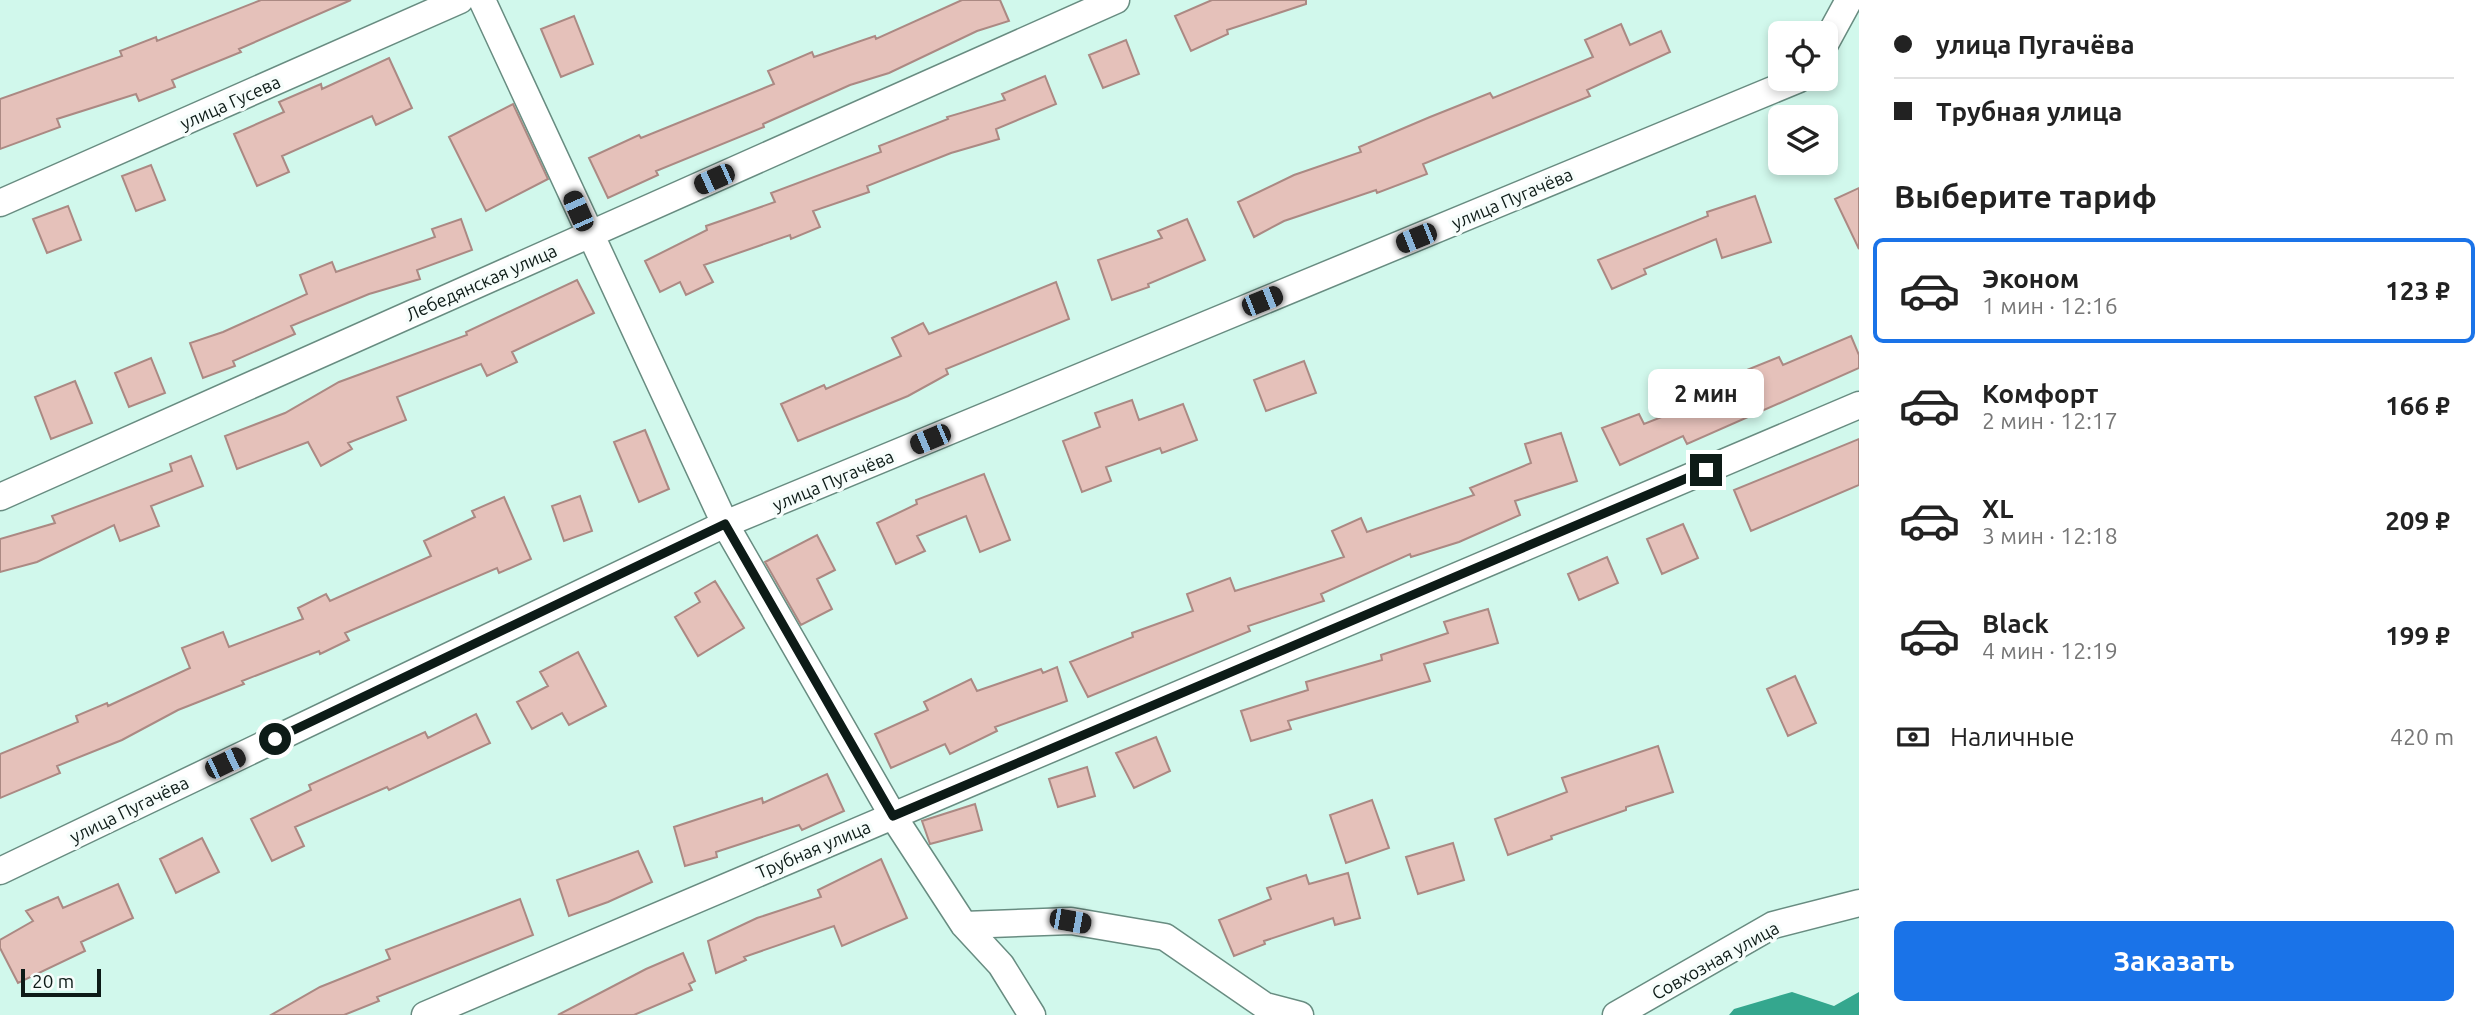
<!DOCTYPE html>
<html lang="ru">
<meta charset="utf-8">
<style>
body{margin:0;font-family:Ubuntu,sans-serif;background:#f6f6f6;color:#222;height:100vh;display:flex;flex-direction:column;font-size:26px;white-space:nowrap}
*{box-sizing:border-box;margin:0}
p{font-size:23px;color:#767676}
.icon{flex:none;width:38px;height:38px;fill:none;stroke:currentColor;stroke-width:2;stroke-linecap:round;stroke-linejoin:round}
.map{position:relative;flex:1;overflow:hidden}
.drawer{display:flex;flex-direction:column;background:#fff;width:630px}
.drawer>*{flex:none}
.hud{display:grid;align-content:center;height:154px;padding:0 35px;background:#fff}
.fabs{position:absolute;left:1768px;top:21px;display:grid;gap:14px}
.fabs a{display:grid;place-items:center;width:70px;height:70px;border-radius:10px;background:#fff;box-shadow:0 4px 10px #0003;font-size:35px}
.scale{position:absolute;left:21px;bottom:18px;width:80px;box-sizing:border-box;padding-left:7px;border:4px solid #0d1b17;border-top:0;font-size:19px;line-height:24px;white-space:nowrap;color:#0d1b17;-webkit-text-stroke:5px #f6fdfb;paint-order:stroke}
.end{position:absolute;width:32px;height:32px;margin:-16px;border:9px solid #0d1b17;background:#fff;box-shadow:0 0 0 4px #fff}
.from{border-radius:50%}
.bubble{position:absolute;height:49px;border-radius:10px;background:#fff;box-shadow:0 4px 10px #0003;font-size:23px;font-weight:700;line-height:49px;text-align:center}
.car{position:absolute;width:21px;height:42px;margin:-21px -10px;border-radius:9px;box-shadow:0 0 5px 2px #0007;background:linear-gradient(#222 24%,#8ab4d8 0 40%,#222 0 76%,#8ab4d8 0 86%,#222 0)}
.hud b{display:flex;align-items:center;gap:24px;height:66px;font-size:26px}
.hud b+b{border-top:2px solid #e0e0e0}
.hud i{width:18px;height:18px;background:#222}
ul{padding:0;list-style:none}
li{display:flex;align-items:center;gap:21px;height:105px;margin:0 14px 10px;padding:0 21px;border:4px solid transparent;border-radius:10px}
li div{flex:1}
li b{display:block;font-size:26px}
li em{font-style:normal;font-weight:700}
li.active{border-color:#1a73e8}
li>.icon{width:63px;height:63px;stroke-width:1.5}
h2{padding:0 35px;font-size:32px;line-height:84px}
.pay{display:flex;align-items:center;gap:18px;height:77px;padding:0 35px;font-size:26px}
.pay p{margin-inline-start:auto}
.button{display:flex;gap:14px;margin-top:auto;padding:14px 35px}
.button a{flex:1;height:80px;border-radius:10px;background:#1a73e8;color:#fff;font-size:28px;font-weight:700;line-height:80px;text-align:center}
main{display:flex;flex:1;min-height:0}
.map>svg:first-child{display:block}
.water{fill:#34a78e}
.building{fill:#e5c1ba;stroke:#ab8983;stroke-width:2}
.lines{fill:none;stroke-linecap:round;stroke-linejoin:round}
.minor-casing{stroke:#688c81;stroke-width:29}
.minor{stroke:#fff;stroke-width:26}
.route{stroke:#0d1b17;stroke-width:9}
.labels{text-anchor:middle;dominant-baseline:central;stroke-width:7;stroke-linejoin:round;paint-order:stroke}
.street-label{font-size:18px;fill:#0d1b17;stroke:#f6fdfb}
</style>
<main>
<div class="map">
<svg width="1859" height="1015" viewBox="0 0 1859 1015">
<rect width="100%" height="100%" fill="#d1f8ec"/>
<!-- water -->
<path class="water" d="M 1792,992 L 1834,1006 L 1859,992 L 1859,1015 L 1729,1015 L 1734,1009 Z"/>
<!-- building -->
<path class="building" d="M 261,0 L 351,0 L 239,49 L 241,52 L 172,80 L 175,87 L 139,101 L 136,94 L 57,119 L 60,127 L 0,149 L 0,99 L 122,56 L 120,51 L 156,37 L 157,41 Z
M 962,0 L 1000,0 L 1009,21 L 977,31 L 889,73 L 850,85 L 763,124 L 764,127 L 656,171 L 658,175 L 608,198 L 589,158 L 639,135 L 641,138 L 774,84 L 768,71 L 812,52 L 814,57 L 875,36 L 876,39 Z
M 1212,0 L 1306,0 L 1306,4 L 1227,30 L 1228,34 L 1191,51 L 1175,16 Z
M 574,16 L 593,64 L 561,77 L 541,29 Z
M 1621,24 L 1630,45 L 1661,31 L 1670,52 L 1587,90 L 1590,96 L 1423,164 L 1427,174 L 1377,193 L 1376,190 L 1284,221 L 1254,237 L 1238,202 L 1294,175 L 1361,152 L 1359,147 L 1430,117 L 1490,93 L 1493,98 L 1593,57 L 1585,40 Z
M 1126,40 L 1139,74 L 1103,88 L 1089,55 Z
M 389,58 L 412,108 L 376,125 L 372,116 L 282,156 L 289,172 L 257,186 L 234,134 L 284,112 L 279,102 L 321,84 L 322,89 Z
M 1045,76 L 1056,104 L 996,129 L 999,139 L 951,153 L 867,186 L 869,192 L 813,211 L 820,227 L 791,239 L 790,235 L 704,265 L 713,282 L 686,295 L 680,282 L 660,292 L 645,261 L 707,230 L 706,226 L 775,202 L 771,193 L 881,152 L 879,146 L 948,119 L 947,117 L 1005,100 L 1002,94 Z
M 513,104 L 548,179 L 486,211 L 449,137 Z
M 151,165 L 165,200 L 136,211 L 122,176 Z
M 1859,188 L 1859,249 L 1835,199 Z
M 1755,196 L 1771,242 L 1722,258 L 1716,239 L 1644,269 L 1646,274 L 1612,289 L 1598,260 L 1708,216 L 1707,212 Z
M 68,206 L 81,240 L 47,253 L 33,219 Z
M 461,219 L 472,250 L 417,270 L 420,279 L 369,294 L 291,326 L 295,334 L 233,361 L 235,366 L 203,378 L 190,343 L 223,332 L 307,294 L 300,275 L 332,262 L 336,272 L 435,237 L 432,229 Z
M 1187,219 L 1205,260 L 1148,284 L 1149,287 L 1112,300 L 1098,260 L 1162,238 L 1158,231 Z
M 577,280 L 594,313 L 512,352 L 517,362 L 487,376 L 481,364 L 397,397 L 406,420 L 348,443 L 352,449 L 321,466 L 308,442 L 237,469 L 225,436 L 285,413 L 339,382 L 467,335 L 466,332 Z
M 1056,282 L 1069,319 L 946,369 L 948,374 L 908,396 L 798,441 L 781,404 L 824,385 L 826,389 L 901,356 L 892,338 L 923,323 L 929,334 Z
M 1851,336 L 1859,355 L 1859,368 L 1687,444 L 1683,436 L 1620,465 L 1602,428 L 1639,414 L 1644,424 L 1702,401 L 1697,390 L 1779,357 L 1783,365 Z
M 151,358 L 165,393 L 129,407 L 115,373 Z
M 1304,361 L 1316,393 L 1266,411 L 1254,380 Z
M 75,381 L 92,423 L 51,439 L 35,397 Z
M 1132,400 L 1139,420 L 1183,404 L 1197,440 L 1162,453 L 1160,448 L 1106,467 L 1111,481 L 1082,492 L 1063,441 L 1100,427 L 1095,413 Z
M 645,430 L 669,489 L 639,502 L 614,442 Z
M 1561,433 L 1577,481 L 1515,501 L 1520,515 L 1459,542 L 1411,557 L 1410,554 L 1321,594 L 1324,601 L 1248,626 L 1250,631 L 1088,697 L 1070,662 L 1133,637 L 1132,633 L 1193,611 L 1187,594 L 1230,578 L 1235,591 L 1344,557 L 1332,531 L 1361,518 L 1367,532 L 1474,495 L 1470,488 L 1531,463 L 1525,444 Z
M 1859,439 L 1859,485 L 1751,531 L 1734,490 Z
M 191,456 L 203,486 L 151,506 L 159,526 L 120,541 L 114,525 L 37,562 L 0,572 L 0,539 L 55,523 L 52,516 L 172,471 L 170,464 Z
M 984,474 L 1010,540 L 980,552 L 966,516 L 917,536 L 925,551 L 896,564 L 877,523 L 917,504 L 916,500 Z
M 580,496 L 592,531 L 564,541 L 552,506 Z
M 504,497 L 531,559 L 499,573 L 497,568 L 345,633 L 349,640 L 320,654 L 319,651 L 242,681 L 244,684 L 178,710 L 122,740 L 57,766 L 60,773 L 0,798 L 0,754 L 78,722 L 76,716 L 107,703 L 108,706 L 190,668 L 182,648 L 223,632 L 229,647 L 303,619 L 298,608 L 326,594 L 330,601 L 431,556 L 424,541 L 475,517 L 472,511 Z
M 1683,524 L 1698,558 L 1662,574 L 1647,539 Z
M 817,535 L 835,570 L 817,579 L 832,609 L 801,625 L 765,562 Z
M 1607,557 L 1618,583 L 1579,600 L 1568,574 Z
M 715,581 L 744,628 L 698,656 L 675,617 L 700,602 L 695,593 Z
M 1488,609 L 1498,643 L 1424,664 L 1430,681 L 1288,721 L 1291,729 L 1251,741 L 1241,711 L 1308,690 L 1306,682 L 1382,660 L 1381,655 L 1448,633 L 1444,622 Z
M 578,652 L 606,706 L 569,725 L 562,713 L 532,729 L 517,702 L 548,686 L 540,672 Z
M 1057,667 L 1067,701 L 995,727 L 997,731 L 950,754 L 945,744 L 891,768 L 875,734 L 928,710 L 924,702 L 971,679 L 977,691 L 1041,669 L 1043,673 Z
M 1795,676 L 1816,723 L 1788,736 L 1767,689 Z
M 476,714 L 490,743 L 389,790 L 387,787 L 295,827 L 304,846 L 272,861 L 251,819 L 311,790 L 309,785 L 425,732 L 428,738 Z
M 1156,737 L 1170,771 L 1134,788 L 1116,753 Z
M 1658,746 L 1673,792 L 1626,807 L 1626,810 L 1551,836 L 1552,839 L 1508,855 L 1495,819 L 1567,792 L 1562,778 Z
M 1087,767 L 1095,796 L 1058,807 L 1049,779 Z
M 827,774 L 844,811 L 802,830 L 799,825 L 716,852 L 717,857 L 685,866 L 674,827 L 762,798 L 763,803 Z
M 1372,800 L 1389,848 L 1346,863 L 1330,815 Z
M 975,804 L 982,830 L 930,844 L 922,821 Z
M 202,838 L 219,872 L 176,893 L 160,859 Z
M 1453,843 L 1464,880 L 1418,894 L 1406,857 Z
M 638,851 L 652,882 L 608,902 L 569,916 L 557,880 Z
M 881,859 L 907,918 L 842,946 L 834,926 L 744,957 L 746,960 L 716,973 L 708,941 L 757,918 L 821,897 L 818,890 Z
M 1348,873 L 1360,918 L 1335,925 L 1333,918 L 1264,941 L 1265,944 L 1234,956 L 1219,920 L 1271,899 L 1267,888 L 1306,875 L 1309,884 Z
M 118,884 L 133,918 L 81,942 L 85,951 L 18,983 L 0,948 L 0,940 L 33,921 L 26,911 L 58,897 L 63,908 Z
M 520,899 L 533,935 L 377,997 L 379,1001 L 344,1015 L 271,1015 L 320,987 L 390,959 L 386,950 Z
M 683,953 L 695,981 L 689,984 L 692,990 L 634,1015 L 558,1015 L 646,969 Z"/>
<g class="lines">
<!-- minor casing -->
<g class="minor-casing">
<path id="minor" d="M 482,0 L 725,524 L 893,816 L 964,925 L 1001,965 L 1032,1015
M 1825,44 L 1849,0
M 0,203 L 460,0
M 0,497 L 1116,0
M 0,871 L 725,524 L 1799,79
M 964,925 L 1071,921 L 1165,937 L 1265,1006 L 1300,1015
M 425,1015 L 1859,405
M 1616,1015 L 1773,925 L 1859,903"/>
</g>
<!-- minor -->
<use href="#minor" class="minor"/>
</g>
<g class="lines">
<!-- route -->
<path class="route" d="M 275,739 L 725,524 L 893,816 L 1706,470"/>
</g>
<g class="labels">
<!-- street labels -->
<g class="street-label">
<text transform="translate(230 102) rotate(-24)">улица Гусева</text>
<text transform="translate(1512 198) rotate(-23)">улица Пугачёва</text>
<text transform="translate(481 282) rotate(-24)">Лебедянская улица</text>
<text transform="translate(833 480) rotate(-23)">улица Пугачёва</text>
<text transform="translate(129 809) rotate(-26)">улица Пугачёва</text>
<text transform="translate(813 849) rotate(-23)">Трубная улица</text>
<text transform="translate(1715 960) rotate(-29)">Совхозная улица</text>
</g>
</g>
</svg>
<div class="fabs">
<a><svg class="icon" aria-label="locate" viewBox="0 0 24 24"><circle cx="12" cy="12" r="6"/><path d="M12 2v4M12 18v4M2 12h4M18 12h4"/></svg></a>
<a><svg class="icon" aria-label="layers" viewBox="0 0 24 24"><path d="M12 4l9 5-9 5-9-5zM3 14l9 5 9-5"/></svg></a>
</div>
<div class="scale">20 m</div>
<i class="end from" style="left:275px;top:739px"></i>
<i class="end" style="left:1706px;top:470px"></i>
<div class="bubble" style="left:1648px;top:369px;width:116px">2 мин</div>
<i class="car" style="left:714px;top:179px;rotate:246deg"></i>
<i class="car" style="left:578px;top:211px;rotate:336deg"></i>
<i class="car" style="left:1416px;top:238px;rotate:248deg"></i>
<i class="car" style="left:1262px;top:301px;rotate:68deg"></i>
<i class="car" style="left:930px;top:439px;rotate:247deg"></i>
<i class="car" style="left:225px;top:763px;rotate:64deg"></i>
<i class="car" style="left:1070px;top:921px;rotate:100deg"></i>
</div>
<section class="drawer">
<div class="hud">
<b><i class="from"></i>улица Пугачёва</b>
<b><i></i>Трубная улица</b>
</div>
<h2>Выберите тариф</h2>
<ul>
<li class="active"><svg class="icon" aria-label="car" viewBox="0 0 24 24"><path d="M5 17H2v-5l4-1 3-4h7l3 4 3 1v5h-3M9 17h6M6 11h13"/><circle cx="7" cy="17" r="2"/><circle cx="17" cy="17" r="2"/></svg><div><b>Эконом</b><p>1 мин · 12:16</p></div><em>123 ₽</em></li>
<li><svg class="icon" aria-label="car" viewBox="0 0 24 24"><path d="M5 17H2v-5l4-1 3-4h7l3 4 3 1v5h-3M9 17h6M6 11h13"/><circle cx="7" cy="17" r="2"/><circle cx="17" cy="17" r="2"/></svg><div><b>Комфорт</b><p>2 мин · 12:17</p></div><em>166 ₽</em></li>
<li><svg class="icon" aria-label="car" viewBox="0 0 24 24"><path d="M5 17H2v-5l4-1 3-4h7l3 4 3 1v5h-3M9 17h6M6 11h13"/><circle cx="7" cy="17" r="2"/><circle cx="17" cy="17" r="2"/></svg><div><b>XL</b><p>3 мин · 12:18</p></div><em>209 ₽</em></li>
<li><svg class="icon" aria-label="car" viewBox="0 0 24 24"><path d="M5 17H2v-5l4-1 3-4h7l3 4 3 1v5h-3M9 17h6M6 11h13"/><circle cx="7" cy="17" r="2"/><circle cx="17" cy="17" r="2"/></svg><div><b>Black</b><p>4 мин · 12:19</p></div><em>199 ₽</em></li>
</ul>
<div class="pay"><svg class="icon" aria-label="cash" viewBox="0 0 24 24"><path d="M3 7h18v10H3z"/><circle cx="12" cy="12" r="2"/></svg>Наличные<p>420 m</p></div>
<div class="button"><a>Заказать</a></div>
</section>
</main>
